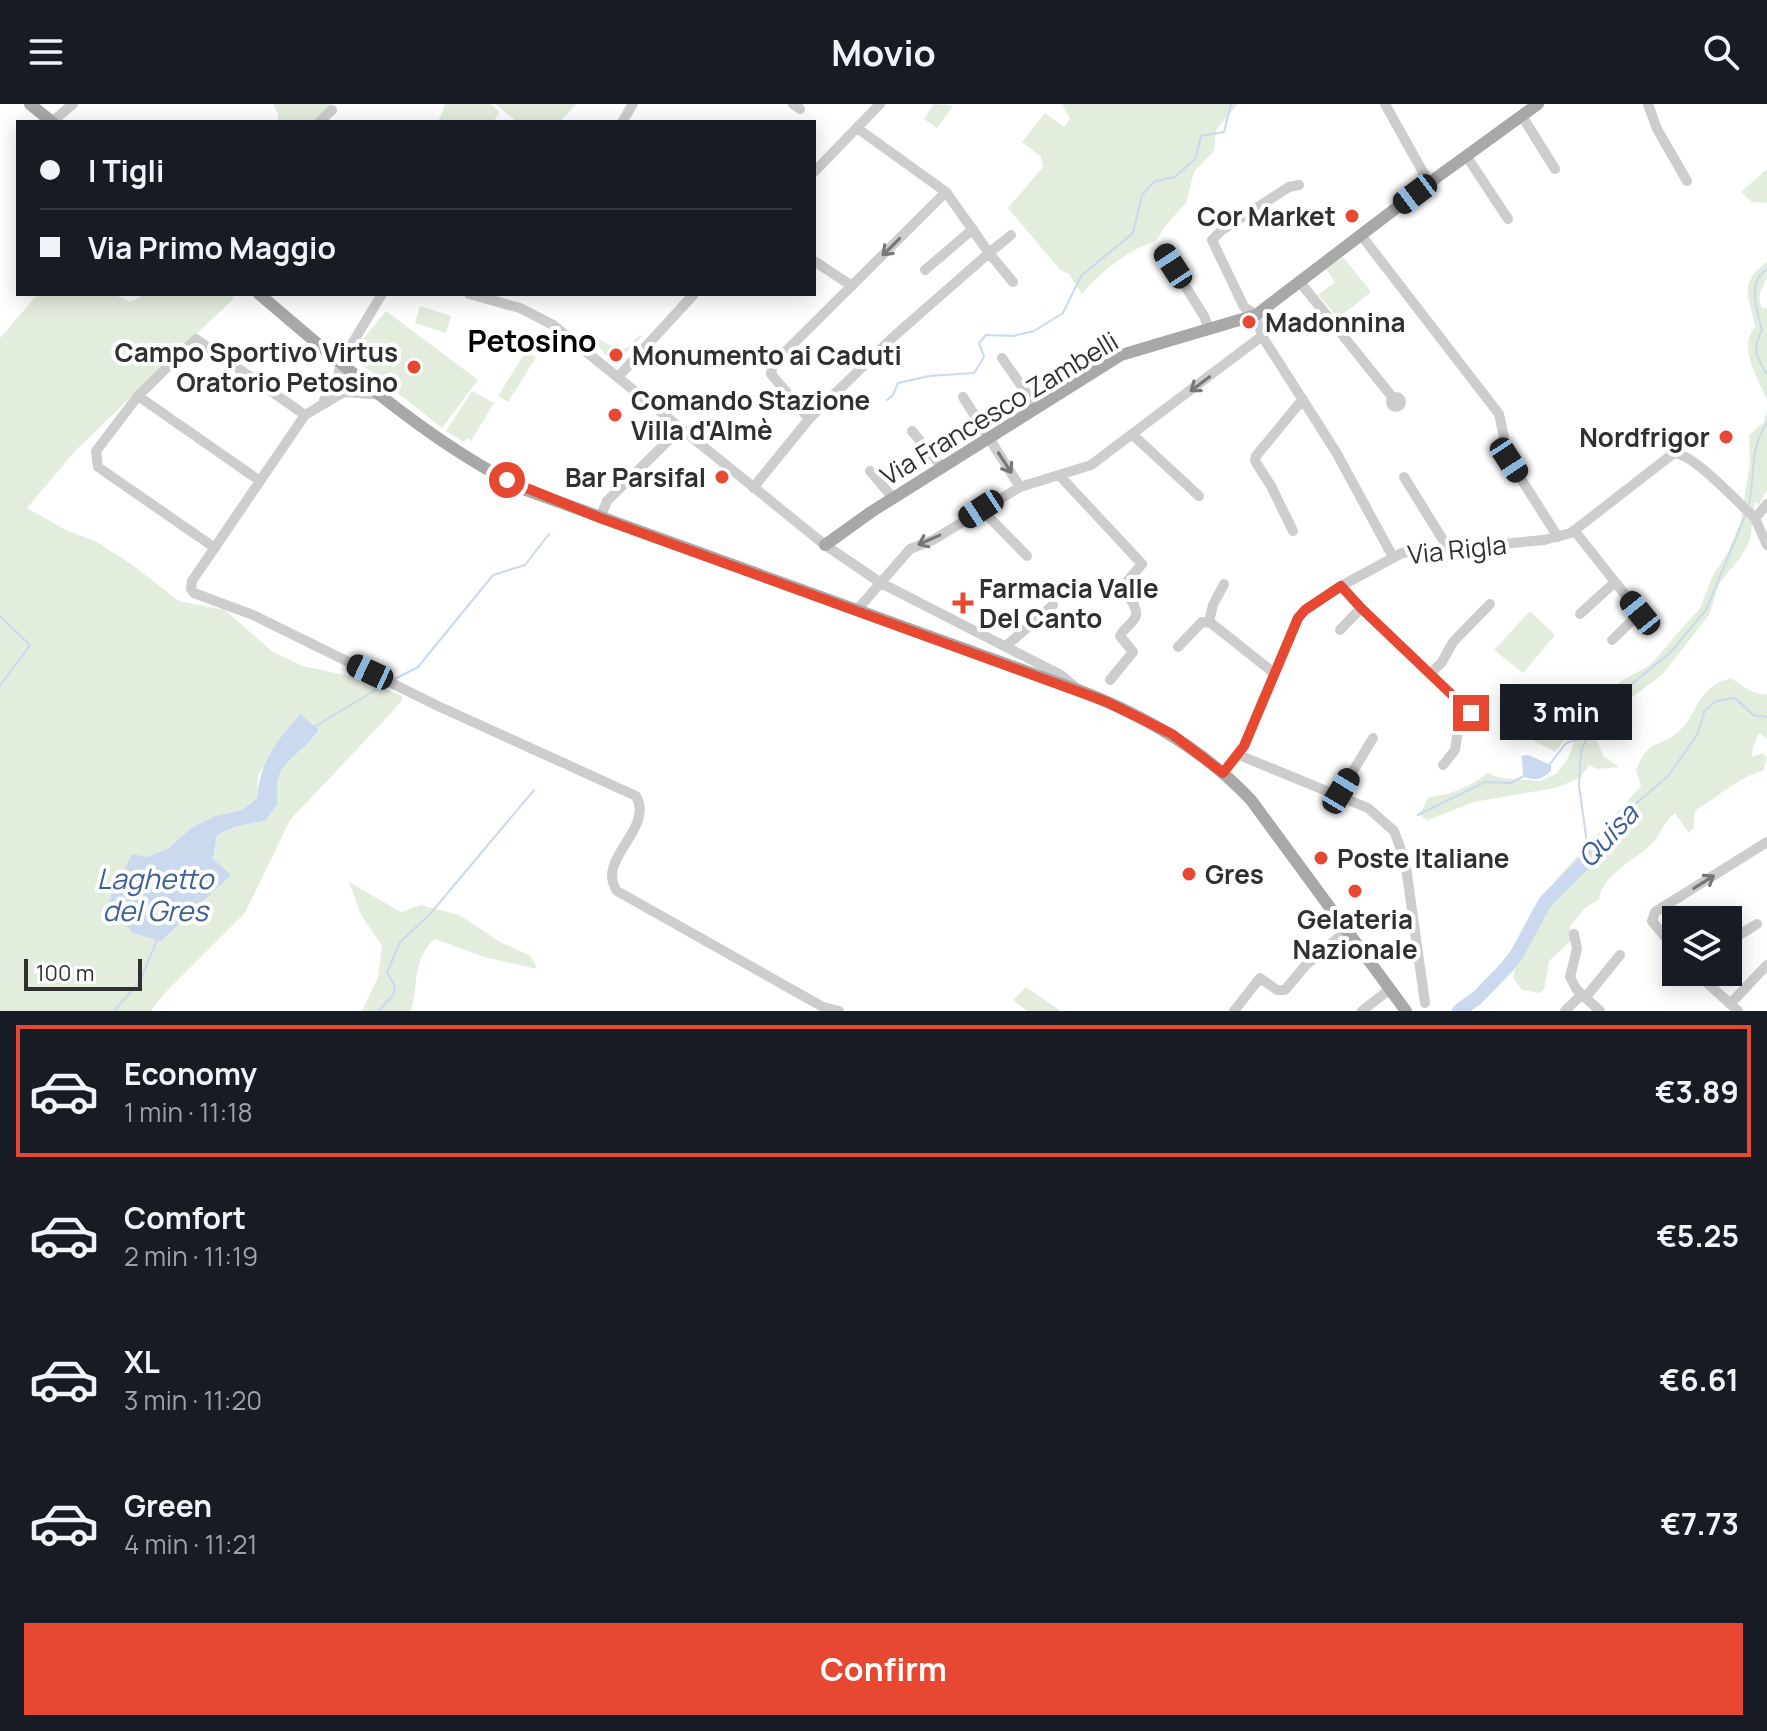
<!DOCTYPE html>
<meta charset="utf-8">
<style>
body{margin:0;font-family:Manrope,sans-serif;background:#20242c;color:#f1f3f6;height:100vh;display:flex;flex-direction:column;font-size:30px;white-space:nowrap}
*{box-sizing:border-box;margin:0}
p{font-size:26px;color:#9ea1a6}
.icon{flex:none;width:44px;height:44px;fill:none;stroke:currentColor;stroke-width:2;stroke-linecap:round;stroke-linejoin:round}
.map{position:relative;height:907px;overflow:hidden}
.details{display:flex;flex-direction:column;background:#171b24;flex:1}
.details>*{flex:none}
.banner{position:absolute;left:16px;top:16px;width:800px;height:176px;border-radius:0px;box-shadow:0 4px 20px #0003;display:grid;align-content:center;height:176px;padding:0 24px;background:#171b24}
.controls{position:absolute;left:1662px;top:802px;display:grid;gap:16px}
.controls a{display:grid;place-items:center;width:80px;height:80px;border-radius:0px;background:#171b24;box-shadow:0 4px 20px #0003;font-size:40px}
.scale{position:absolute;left:24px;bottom:20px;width:118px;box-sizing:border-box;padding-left:8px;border:4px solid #303030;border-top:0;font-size:22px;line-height:28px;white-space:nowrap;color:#303030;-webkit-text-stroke:6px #fff;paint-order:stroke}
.end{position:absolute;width:36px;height:36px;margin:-18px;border:10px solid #e74832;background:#fff;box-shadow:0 0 0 4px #fff}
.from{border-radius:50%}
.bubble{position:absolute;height:56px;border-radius:0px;background:#171b24;box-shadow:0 4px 20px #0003;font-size:26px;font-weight:700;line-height:56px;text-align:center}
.car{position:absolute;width:24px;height:48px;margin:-24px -12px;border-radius:10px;box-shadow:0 0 6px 2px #0007;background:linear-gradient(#222 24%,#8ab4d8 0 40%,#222 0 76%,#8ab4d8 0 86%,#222 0)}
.banner b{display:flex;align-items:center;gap:28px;height:76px;font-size:30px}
.banner b+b{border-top:2px solid #363941}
.banner i{width:20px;height:20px;background:#f1f3f6}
ul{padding:14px 0 0;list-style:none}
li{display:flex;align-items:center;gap:24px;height:132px;margin:0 16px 12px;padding:0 8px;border:4px solid transparent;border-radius:0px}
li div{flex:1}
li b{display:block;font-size:30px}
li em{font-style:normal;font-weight:700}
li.on{border-color:#e74832}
li>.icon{width:72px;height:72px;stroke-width:1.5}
.button{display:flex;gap:16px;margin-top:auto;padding:16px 24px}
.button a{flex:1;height:92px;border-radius:0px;background:#e74832;color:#fff;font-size:32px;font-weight:700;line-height:92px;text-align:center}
header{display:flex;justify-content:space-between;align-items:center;height:104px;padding:0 24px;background:#171b24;font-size:36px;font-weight:700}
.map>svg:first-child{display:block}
.green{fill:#e3edde;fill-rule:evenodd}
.water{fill:#cad9ed}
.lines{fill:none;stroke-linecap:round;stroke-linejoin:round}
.stream{stroke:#cad9ed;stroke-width:2}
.river{stroke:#cad9ed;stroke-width:14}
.minor{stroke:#cdcdcd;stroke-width:10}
.major{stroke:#a8a8a8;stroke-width:12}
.oneway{stroke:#777}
.route{stroke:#e74832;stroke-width:10}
.poi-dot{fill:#e74832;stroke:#fff;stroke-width:3}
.labels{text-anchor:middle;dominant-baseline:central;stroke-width:8;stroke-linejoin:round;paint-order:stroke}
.poi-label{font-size:26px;font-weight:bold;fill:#303030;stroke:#fff;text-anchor:start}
.street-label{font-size:26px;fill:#303030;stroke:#fff}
.water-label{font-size:28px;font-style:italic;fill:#3d6194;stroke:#fff}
.quarter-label{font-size:30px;font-weight:bold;fill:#000;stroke:#fff}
</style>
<header><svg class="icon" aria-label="menu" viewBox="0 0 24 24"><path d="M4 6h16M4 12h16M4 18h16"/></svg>Movio<svg class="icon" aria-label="search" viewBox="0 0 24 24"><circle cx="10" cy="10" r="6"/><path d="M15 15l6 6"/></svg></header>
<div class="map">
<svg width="1767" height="907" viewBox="0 0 1767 907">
<rect width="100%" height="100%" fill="#fff"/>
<!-- green -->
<path class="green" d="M 273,0 L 332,0 L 312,18 L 278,18 L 278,10 Z
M 445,0 L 491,0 L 500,8 L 493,18 L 438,18 Z
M 495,0 L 576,0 L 560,18 L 517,18 Z
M 934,0 L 953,2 L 937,24 L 924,15 Z
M 1062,0 L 1238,0 L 1216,26 L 1214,47 L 1194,68 L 1186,99 L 1166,121 L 1155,138 C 1131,143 1097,171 1082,190 L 1069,170 L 1060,166 L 1008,104 L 1043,63 L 1041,53 L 1022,38 L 1045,9 L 1064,23 L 1070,15 Z
M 1767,65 L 1767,99 L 1752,98 L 1741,88 Z
M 1343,153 L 1371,188 L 1338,214 L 1318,191 L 1335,178 L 1326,165 Z
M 1767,158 C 1767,163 1767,167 1767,172 C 1764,185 1755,189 1762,204 L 1767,205 L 1767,297 C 1759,274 1737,246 1755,223 C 1750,193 1737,179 1767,158 Z
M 38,190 L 113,190 L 130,198 L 146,190 L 234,190 L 233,195 L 75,347 L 27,404 L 66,426 L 97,438 L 131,460 L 179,497 L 225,506 L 273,548 L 303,562 L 359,574 L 402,592 L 402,596 L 393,607 L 290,716 L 245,809 L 162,892 L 151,907 L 0,907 L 0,234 ZM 299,610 L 319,627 C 298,658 271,654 278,700 L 266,716 L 235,723 L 217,731 L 213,755 L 230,771 L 132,751 L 147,753 L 171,742 L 191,724 L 215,712 L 242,706 L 257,693 L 258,671 Z
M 420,202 L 451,212 L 446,229 L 415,219 Z
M 386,207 L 478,276 L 442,324 L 350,251 Z
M 590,231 L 620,246 L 628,243 L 640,231 L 642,232 L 623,252 L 616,255 L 605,251 L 604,247 L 589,237 Z
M 526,247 L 536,253 L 508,298 L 498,292 Z
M 472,287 L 494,299 L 471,337 L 467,334 L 464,338 L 446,327 Z
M 1767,306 L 1767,386 L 1758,402 L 1757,398 L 1755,399 L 1750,436 L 1740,454 L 1719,480 L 1709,511 L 1662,571 L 1609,610 L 1596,633 L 1603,652 L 1619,663 L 1597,665 L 1589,661 L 1580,674 L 1555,684 L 1474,698 L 1428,716 L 1421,712 L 1420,709 L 1429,693 C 1450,691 1470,683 1487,669 L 1501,674 L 1540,677 L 1556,670 L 1568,654 L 1582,620 L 1621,577 L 1650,561 L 1700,504 L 1712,473 L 1728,448 L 1741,417 L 1750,357 L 1749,331 L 1764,318 Z
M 1530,507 L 1555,531 L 1523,569 L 1494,546 Z
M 1731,574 C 1741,581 1754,592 1767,590 L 1767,635 L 1759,629 L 1753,643 L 1752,653 L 1763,649 L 1767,654 L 1763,667 C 1738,673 1720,692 1697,705 L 1694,711 L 1694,723 L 1689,729 L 1675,709 C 1662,719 1662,729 1652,740 C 1634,757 1604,769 1599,795 L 1585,804 L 1570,822 L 1571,837 L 1549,857 L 1544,886 L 1539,889 L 1522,886 L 1513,874 L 1519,847 L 1537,822 L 1555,777 L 1641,682 L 1636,666 C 1649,632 1661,645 1680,626 C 1701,606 1694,585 1731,574 Z
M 1523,584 L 1535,587 L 1578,619 L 1555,648 L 1502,620 Z
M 349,778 L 401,808 L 421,801 L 459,811 L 502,839 L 531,852 L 537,865 L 484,853 L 435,835 C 412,855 419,879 411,907 L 362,907 L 378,873 L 382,842 L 361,811 Z
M 1026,883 L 1061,907 L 1027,907 L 1013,896 Z"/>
<!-- water -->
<path class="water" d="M 300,610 L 319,626 C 298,658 271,654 278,700 L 266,716 L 235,723 L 217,731 L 213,755 L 231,771 L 161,837 L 133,829 L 107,801 L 132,750 L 147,753 L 170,743 L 191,724 L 215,712 L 242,706 L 257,694 C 260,657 277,637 300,610 Z
M 1528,651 L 1551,661 L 1551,667 C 1543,675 1534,678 1523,672 L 1522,652 Z"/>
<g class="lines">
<!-- stream -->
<path class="stream" d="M 1767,165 C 1746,179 1757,206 1762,226 C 1752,245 1756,253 1767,271
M 887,296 L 893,291 L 898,279 L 929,272 L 974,269 L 984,253 L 979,239 L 986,231 L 1013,232 L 1034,227 L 1063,209 L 1081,172 L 1133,129 L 1142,91 L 1155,77 L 1175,73 L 1195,55 L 1201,32 L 1224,28 L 1231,0
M 1749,400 C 1756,367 1748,350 1767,318
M 0,512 L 30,541 L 0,582
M 393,576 L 418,563 L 493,471 L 525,461 L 549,430
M 314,623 L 384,581
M 1550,660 L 1566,639 L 1587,633
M 1418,711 L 1485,678 L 1511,679 L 1524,672
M 1589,753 L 1625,709 L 1668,672 L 1697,631 L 1705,606 L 1716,597 L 1735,594 L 1753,611 L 1767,613
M 1589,754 L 1579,681 L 1581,647 L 1594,619 L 1612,596 L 1671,548 L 1706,506 L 1746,410
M 114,907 L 140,877 L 157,836
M 379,907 L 393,891 L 395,882 L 387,869 L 400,838 L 430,810 L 534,686"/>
<!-- river -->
<path class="river" d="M 1459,907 L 1478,893 L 1507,863 L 1517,850 L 1545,798 L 1589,754"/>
<!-- minor -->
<path class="minor" d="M 793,0 L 800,5
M 1385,0 L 1429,79
M 1648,0 L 1657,25 L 1687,77
M 1522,12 L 1555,65
M 52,18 L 73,0
M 319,18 L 332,6
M 622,18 L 633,0
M 857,24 L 946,88 L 989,149 L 1011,131
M 1467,53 L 1508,115
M 814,68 L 880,0
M 1299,81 L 1289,83 L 1222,126 L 1212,136 L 1244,203 L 1256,211 L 1262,232 L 1336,348 L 1393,453
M 1361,131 L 1499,310 L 1509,356 L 1558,433
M 1162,145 L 1204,212 L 1209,225
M 814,157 L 852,182
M 925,166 L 973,125
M 1299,177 L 1393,294
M 469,190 L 520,204 L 553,221 L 825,441 L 881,479 L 1061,571 L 1074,582
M 1002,254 L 1037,304
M 618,273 L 694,190
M 382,291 L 344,288 L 305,311 L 192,477 L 191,485 L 194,489 L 253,511 L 438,602 L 636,692 C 655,725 595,755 617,787 L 823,903 L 839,907
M 138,292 L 260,377
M1391 298a5 5 0 1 1 10 0a5 5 0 1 1-10 0Z
M 963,293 L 1020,383
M 324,296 L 336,280 L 341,258 L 382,190
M 809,315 L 771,270 L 773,260 L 946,88
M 912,327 L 943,364
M 1133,331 L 1199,392
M 1674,349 L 1696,332
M 870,367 L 893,394
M 1059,371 L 1142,460 L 1125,480 C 1125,491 1138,502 1136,511 C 1135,518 1123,525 1120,532 L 1133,548 L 1110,576
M 1404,373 L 1448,444
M 753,384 L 809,315 L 891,235 L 989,149 L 1013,178
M 981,405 L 1027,452
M 600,414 L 607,397 L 680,325
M 1755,414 L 1767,441
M 1574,426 L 1615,478 L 1580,510
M 1293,427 L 1271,382 L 1255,357 L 1256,352 L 1303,295
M 215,444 L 98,363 L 96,347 L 138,292 L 196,235 L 305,311
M 1341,482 L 1361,504 L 1471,609 L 1458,626 L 1455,646 L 1443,661
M 857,506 L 910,445 L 933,436 L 1020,383 L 1091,361 L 1262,232
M 1209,518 L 1213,501 L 1224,480
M 1340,526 L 1361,504
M 1612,536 L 1640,509 L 1615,478
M 1006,542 L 1053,501
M 1178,543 L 1202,518 L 1211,519 L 1274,569
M 1430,570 L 1442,558 L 1453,538 L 1490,500
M 1239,651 L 1368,704 L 1394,727 L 1405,756 L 1425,899
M 1223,669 L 1244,642 L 1298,514 L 1305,506 L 1341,482 L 1402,449 L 1544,436 L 1571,429 L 1674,349 C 1694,350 1738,399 1755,414 L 1767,400
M 1338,692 L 1373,634
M 1574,830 L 1577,845 L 1570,873 L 1577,886 L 1600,907
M 1728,838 L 1757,820
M 1676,846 L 1652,817 L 1655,808 L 1767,738
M 1695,868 L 1738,907
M 1585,894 L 1620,851
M 1730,900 L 1767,861
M 1234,907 L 1260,874 L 1277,886 L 1285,886 L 1305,862 L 1347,826
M 1362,907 L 1390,885
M 1565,907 L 1582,890"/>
<!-- major -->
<path class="major" d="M 30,0 L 52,18
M 259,190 C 342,260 427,338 526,386 L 1078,586 C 1144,611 1203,645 1251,696 L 1406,907
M 825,441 L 871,408 L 1121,251 L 1256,211 L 1429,79 L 1538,0"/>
</g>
<!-- one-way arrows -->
<defs><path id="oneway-shaft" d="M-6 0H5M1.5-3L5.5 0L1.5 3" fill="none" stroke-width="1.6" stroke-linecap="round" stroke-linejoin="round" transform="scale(2)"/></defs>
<g class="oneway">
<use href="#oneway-shaft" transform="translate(891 143) rotate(135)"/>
<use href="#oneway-shaft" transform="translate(1200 280) rotate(143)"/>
<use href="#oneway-shaft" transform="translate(1005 359) rotate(57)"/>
<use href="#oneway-shaft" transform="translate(929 436) rotate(156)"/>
<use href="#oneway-shaft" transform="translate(1704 778) rotate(-32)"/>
</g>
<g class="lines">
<!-- route -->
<path class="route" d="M 507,376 L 600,414 L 1107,598 L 1172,630 L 1223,669 L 1244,642 L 1298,514 L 1305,506 L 1341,482 L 1361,504 L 1471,609"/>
</g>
<!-- markers -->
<g class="poi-dot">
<circle cx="1352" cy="112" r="8"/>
<circle cx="1249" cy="218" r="8"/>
<circle cx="616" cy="251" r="8"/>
<circle cx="414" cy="263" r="8"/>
<circle cx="615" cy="311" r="8"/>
<circle cx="1726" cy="333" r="8"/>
<circle cx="722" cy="373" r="8"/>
<path d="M959 487h8v8h8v8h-8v8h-8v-8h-8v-8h8z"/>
<circle cx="1321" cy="754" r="8"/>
<circle cx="1189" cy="770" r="8"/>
<circle cx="1355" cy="787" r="8"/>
</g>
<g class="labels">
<!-- poi labels -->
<g class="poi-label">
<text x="1336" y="112" text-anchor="end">Cor Market</text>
<text x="1265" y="218">Madonnina</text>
<text x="398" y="248" text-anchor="end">Campo Sportivo Virtus<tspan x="398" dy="30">Oratorio Petosino</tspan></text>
<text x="632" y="251">Monumento ai Caduti</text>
<text x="631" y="296">Comando Stazione<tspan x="631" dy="30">Villa d'Almè</tspan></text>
<text x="1710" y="333" text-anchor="end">Nordfrigor</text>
<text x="706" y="373" text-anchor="end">Bar Parsifal</text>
<text x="979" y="484">Farmacia Valle<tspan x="979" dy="30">Del Canto</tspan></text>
<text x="1337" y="754">Poste Italiane</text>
<text x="1205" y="770">Gres</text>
<text x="1355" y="815" text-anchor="middle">Gelateria<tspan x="1355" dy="30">Nazionale</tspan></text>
</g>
<!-- street labels -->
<g class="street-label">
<text transform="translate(999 304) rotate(-31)">Via Francesco Zambelli</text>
<text transform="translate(1457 445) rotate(-6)">Via Rigla</text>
</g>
<!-- water labels -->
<g class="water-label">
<text transform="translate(1607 731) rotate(-47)">Quisa</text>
<text x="155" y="774">Laghetto<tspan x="155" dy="32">del Gres</tspan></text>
</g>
<!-- quarter labels -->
<g class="quarter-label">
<text x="532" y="236">Petosino</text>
</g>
</g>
</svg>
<div class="controls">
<a><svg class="icon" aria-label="layers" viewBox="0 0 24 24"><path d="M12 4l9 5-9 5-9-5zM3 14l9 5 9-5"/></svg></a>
</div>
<div class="scale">100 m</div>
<i class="end from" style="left:507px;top:376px"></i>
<i class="end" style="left:1471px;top:609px"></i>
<div class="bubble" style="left:1500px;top:580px;width:132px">3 min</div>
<i class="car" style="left:1415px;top:90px;rotate:233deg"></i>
<i class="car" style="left:1173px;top:162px;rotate:327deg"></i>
<i class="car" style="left:1509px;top:356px;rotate:147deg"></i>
<i class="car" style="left:981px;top:405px;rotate:237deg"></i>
<i class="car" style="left:1640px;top:509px;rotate:321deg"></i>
<i class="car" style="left:370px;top:568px;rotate:295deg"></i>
<i class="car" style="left:1341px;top:687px;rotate:31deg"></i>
<div class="banner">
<b><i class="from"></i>I Tigli</b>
<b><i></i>Via Primo Maggio</b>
</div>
</div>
<section class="details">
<ul>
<li class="on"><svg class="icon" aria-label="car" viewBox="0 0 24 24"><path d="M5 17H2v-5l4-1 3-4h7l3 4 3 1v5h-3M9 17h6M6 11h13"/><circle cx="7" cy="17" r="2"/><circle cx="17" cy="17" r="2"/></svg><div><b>Economy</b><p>1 min · 11:18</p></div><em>€3.89</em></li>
<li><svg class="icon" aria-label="car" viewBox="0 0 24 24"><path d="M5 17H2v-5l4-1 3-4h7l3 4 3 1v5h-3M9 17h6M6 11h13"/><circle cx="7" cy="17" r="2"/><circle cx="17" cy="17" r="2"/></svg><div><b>Comfort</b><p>2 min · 11:19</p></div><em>€5.25</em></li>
<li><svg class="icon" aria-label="car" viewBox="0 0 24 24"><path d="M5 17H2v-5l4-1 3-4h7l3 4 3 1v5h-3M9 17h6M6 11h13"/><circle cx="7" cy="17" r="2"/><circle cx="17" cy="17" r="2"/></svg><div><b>XL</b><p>3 min · 11:20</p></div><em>€6.61</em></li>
<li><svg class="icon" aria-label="car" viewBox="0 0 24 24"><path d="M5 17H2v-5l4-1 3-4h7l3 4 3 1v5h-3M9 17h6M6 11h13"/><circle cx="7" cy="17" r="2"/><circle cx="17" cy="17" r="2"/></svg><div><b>Green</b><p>4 min · 11:21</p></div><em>€7.73</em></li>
</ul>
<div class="button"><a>Confirm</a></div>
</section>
